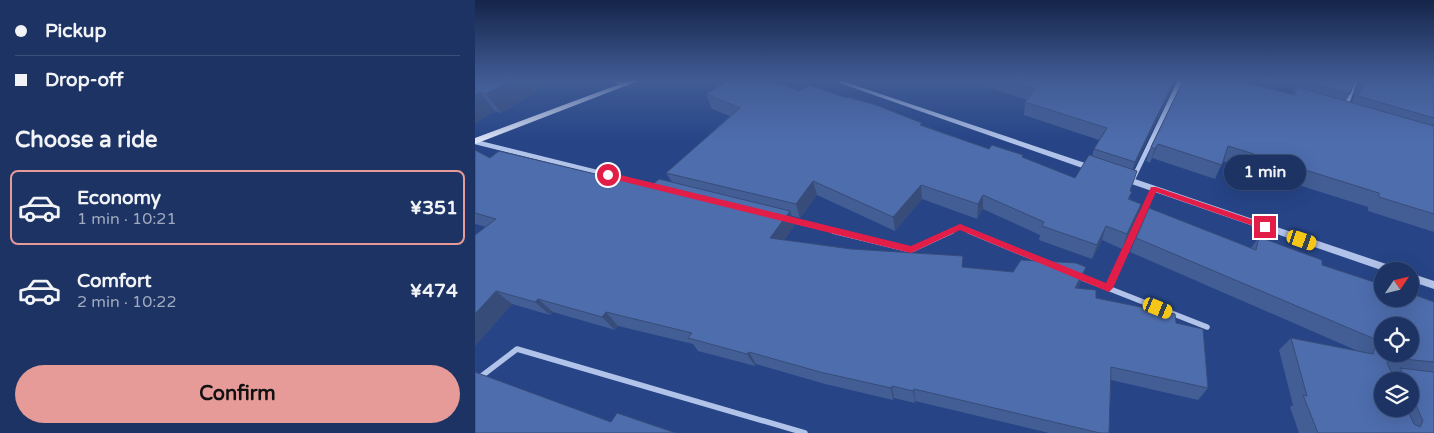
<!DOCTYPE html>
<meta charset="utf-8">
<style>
body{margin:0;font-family:"Varela Round",sans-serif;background:#253b6a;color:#f1f3f6;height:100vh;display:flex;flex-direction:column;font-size:19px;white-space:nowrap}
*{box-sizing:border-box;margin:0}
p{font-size:16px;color:#a0aabf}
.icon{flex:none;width:28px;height:28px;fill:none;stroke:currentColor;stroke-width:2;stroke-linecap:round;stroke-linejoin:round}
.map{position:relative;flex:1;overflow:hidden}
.drawer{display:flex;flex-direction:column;background:#1c3364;width:475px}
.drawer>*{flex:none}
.hud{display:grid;align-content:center;height:110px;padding:0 15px;background:#1c3364}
.needle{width:32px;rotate:55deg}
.buttons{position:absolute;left:899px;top:262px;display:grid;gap:10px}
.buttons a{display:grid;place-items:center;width:45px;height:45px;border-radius:50%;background:#1c3364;box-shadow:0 5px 20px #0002,0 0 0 1px #3a4e78;font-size:25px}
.end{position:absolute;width:22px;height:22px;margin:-11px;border:6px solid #e11d48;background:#fff;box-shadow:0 0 0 2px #fff}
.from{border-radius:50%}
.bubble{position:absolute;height:35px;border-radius:18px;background:#1c3364;box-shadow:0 5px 20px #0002,0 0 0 1px #3a4e78;font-size:16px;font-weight:800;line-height:35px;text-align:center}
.car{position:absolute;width:15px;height:30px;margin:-15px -8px;border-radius:6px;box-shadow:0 0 4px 1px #0007;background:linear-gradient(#f5c518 24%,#345 0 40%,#f5c518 0 76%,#345 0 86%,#f5c518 0)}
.hud b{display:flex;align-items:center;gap:18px;height:48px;font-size:19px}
.hud b+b{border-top:1px solid #3a4e78}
.hud i{width:12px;height:12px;background:#f1f3f6}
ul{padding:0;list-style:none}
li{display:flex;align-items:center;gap:15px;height:75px;margin:0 10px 8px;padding:0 5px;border:2px solid transparent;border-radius:8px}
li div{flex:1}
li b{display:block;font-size:19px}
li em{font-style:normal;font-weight:800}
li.selected{border-color:#e69b98}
li>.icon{width:45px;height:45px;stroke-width:1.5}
h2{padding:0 15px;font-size:22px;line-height:60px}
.primary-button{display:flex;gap:10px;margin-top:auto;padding:10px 15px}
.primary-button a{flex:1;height:58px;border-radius:30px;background:#e69b98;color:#111;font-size:20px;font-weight:800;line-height:58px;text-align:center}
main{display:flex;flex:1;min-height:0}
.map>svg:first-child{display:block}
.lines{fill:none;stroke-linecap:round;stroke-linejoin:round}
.minor-far1{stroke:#b1c3e8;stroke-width:4.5}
.minor{stroke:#b1c3e8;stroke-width:5.5}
.tertiary{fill:#b1c3e8;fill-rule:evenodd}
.secondary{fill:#dbe3f7;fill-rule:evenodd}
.wall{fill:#435e95;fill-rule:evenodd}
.shaded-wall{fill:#374c79}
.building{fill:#4e6dad;stroke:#374c79;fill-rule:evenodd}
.route{fill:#e11d48}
</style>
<main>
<section class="drawer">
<div class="hud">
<b><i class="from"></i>Pickup</b>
<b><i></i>Drop-off</b>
</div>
<h2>Choose a ride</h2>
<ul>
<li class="selected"><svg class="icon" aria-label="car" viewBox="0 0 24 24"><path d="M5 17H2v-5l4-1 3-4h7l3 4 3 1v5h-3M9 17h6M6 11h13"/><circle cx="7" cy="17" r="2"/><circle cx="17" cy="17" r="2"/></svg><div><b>Economy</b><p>1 min · 10:21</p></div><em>¥351</em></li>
<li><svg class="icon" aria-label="car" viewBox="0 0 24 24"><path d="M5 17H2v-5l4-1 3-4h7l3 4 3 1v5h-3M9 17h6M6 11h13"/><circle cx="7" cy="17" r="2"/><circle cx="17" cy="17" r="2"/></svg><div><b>Comfort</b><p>2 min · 10:22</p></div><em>¥474</em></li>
</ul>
<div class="primary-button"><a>Confirm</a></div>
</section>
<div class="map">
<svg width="959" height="433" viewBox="0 0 959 433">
<rect width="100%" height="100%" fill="#264486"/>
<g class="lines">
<!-- minor-far1 -->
<path class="minor-far1" d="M 141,81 L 151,84
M 871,106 L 880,81
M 0,142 L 182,187
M 658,179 L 705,81
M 314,220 L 364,232
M 474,232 L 485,227 L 497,232
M 659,232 L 679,189"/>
<!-- minor -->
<path class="minor" d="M 358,231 L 436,250 L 477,231
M 494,231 L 574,264
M 602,276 L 732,327
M 634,288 L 660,231
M 0,381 L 42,349 L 330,433"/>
<!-- tertiary -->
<path class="tertiary" d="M 359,81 L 367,81 L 622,167 L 623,169 L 622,171 L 616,171 Z
M 648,175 L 923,268 L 925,271 L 909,271 L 645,180 L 644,178 L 645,176 Z
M 935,273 L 959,281 L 959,289 L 935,281 Z"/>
<!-- secondary -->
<path class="secondary" d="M 153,81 L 163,81 L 0,144 L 0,138 Z"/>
</g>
<!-- wall -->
<path class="wall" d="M 0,81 L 80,81 L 26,113 L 20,111 L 0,123 Z
M 495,81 L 701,81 L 658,170 L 655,191 L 655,200 L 666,204 L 661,219 L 647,249 L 627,240 L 617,259 L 564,240 L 565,235 L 508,209 L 502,219 L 447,199 L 420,231 L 342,195 L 325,218 L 317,216 L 320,225 L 309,240 L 488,268 L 538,272 L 611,267 L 606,281 L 603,288 L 621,298 L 701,323 L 733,388 L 723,400 L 636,380 L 634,433 L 574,433 L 440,401 L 440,403 L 419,398 L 418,400 L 350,384 L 281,364 L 280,366 L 223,351 L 218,344 L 143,326 L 140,330 L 78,312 L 75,315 L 37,304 L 0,346 L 11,227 L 0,224 L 0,150 L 15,158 L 175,187 L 197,182 L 191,173 L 255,116 L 237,109 L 231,94 L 325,91 L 447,125 L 514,149 L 548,158 L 600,178 L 617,156 L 619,149 L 624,140 L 549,115 L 550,102 L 552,100 Z
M 708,81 L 766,81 L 818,94 L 818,93 L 817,93 L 823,81 L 880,81 L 875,94 L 871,101 L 877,102 L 884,82 L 883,81 L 959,81 L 959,232 L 893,211 L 893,207 L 748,161 L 740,179 L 677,158 L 675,163 L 671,161 L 676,147 Z
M 674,208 L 776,248 L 784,237 L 847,265 L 959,302 L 959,433 L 824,433 L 815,407 L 818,405 L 804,350 L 816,338 L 885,352 L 655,252 ZM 908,381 L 935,381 L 935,409 L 908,409 Z"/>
<!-- shaded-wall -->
<path class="shaded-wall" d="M 36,81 L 80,81 L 26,113 L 11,94 Z
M 699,81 L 701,81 L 655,176 L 660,162 Z
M 5,92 L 20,111 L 0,123 L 0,95 Z
M 683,144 L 677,158 L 675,163 L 680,149 Z
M 338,181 L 342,195 L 325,218 L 321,204 Z
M 446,185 L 447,199 L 420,231 L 418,217 Z
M 508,195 L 508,209 L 502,219 L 503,204 Z
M 666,204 L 661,219 L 647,249 L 652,234 Z
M 315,211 L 320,225 L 300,252 L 295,238 Z
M 631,226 L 627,240 L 617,259 L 622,245 Z
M 611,267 L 606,281 L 596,302 L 600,288 Z
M 21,291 L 37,304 L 0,346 L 0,314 Z
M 63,299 L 78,312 L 75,315 L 60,302 Z
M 131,312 L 143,326 L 140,330 L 127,317 Z
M 274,352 L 281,364 L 280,366 L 272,354 Z
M 417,386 L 419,398 L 418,400 L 416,388 Z
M 439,389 L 440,401 L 440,403 L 438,391 Z"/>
<!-- building -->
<path class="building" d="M 0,81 L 36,81 L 11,94 L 5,92 L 0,95 Z
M 252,81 L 297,81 L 325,91 L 334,85 L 372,98 L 373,97 L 401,105 L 447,123 L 445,125 L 514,149 L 517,145 L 548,155 L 547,157 L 600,178 L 614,155 L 662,171 L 655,191 L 657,192 L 653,199 L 666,204 L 652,234 L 631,226 L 622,245 L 567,226 L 569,222 L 508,195 L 503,204 L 446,185 L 418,217 L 338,181 L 321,204 L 191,173 L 265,108 L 231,94 Z
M 537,81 L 699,81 L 660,162 L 619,149 L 632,128 L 550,102 L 561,88 Z
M 708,81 L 766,81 L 819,95 L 822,87 L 959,126 L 959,214 L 904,197 L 904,193 L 753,146 L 747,165 L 683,144 L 680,149 L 676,147 Z
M 829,81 L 880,81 L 875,94 Z
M 889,81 L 959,81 L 959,118 L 883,96 Z
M 0,150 L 15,158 L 24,151 L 175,187 L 184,179 L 315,211 L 295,238 L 376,249 L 488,256 L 487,267 L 538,272 L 546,260 L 601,263 L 611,267 L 600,288 L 621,290 L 621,298 L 700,314 L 701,323 L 728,329 L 733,388 L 636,367 L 634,433 L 625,433 L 439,389 L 438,391 L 417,386 L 416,388 L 345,372 L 274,352 L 272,354 L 213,338 L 217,333 L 131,312 L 127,317 L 63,299 L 60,302 L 21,291 L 0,314 L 0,235 L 21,219 L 0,213 Z
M 674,208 L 781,250 L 784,237 L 847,260 L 847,265 L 908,285 L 908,299 L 935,299 L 935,293 L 959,302 L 959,362 L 918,358 L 914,360 L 912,363 L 920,380 L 922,381 L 908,381 L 908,409 L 932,409 L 939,424 L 945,427 L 948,421 L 937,396 L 935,395 L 935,381 L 927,381 L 930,378 L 925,368 L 959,372 L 959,433 L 843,433 L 828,395 L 832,396 L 816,338 L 898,354 L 902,340 L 661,238 ZM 908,326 L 935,326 L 935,354 L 908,354 Z
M 0,372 L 136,422 L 142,413 L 201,433 L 0,433 Z"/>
<!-- sky -->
<linearGradient id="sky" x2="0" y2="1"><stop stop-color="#15254a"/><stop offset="0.57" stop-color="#415c95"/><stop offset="1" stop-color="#415c95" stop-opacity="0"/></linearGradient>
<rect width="959" height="141" fill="url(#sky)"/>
<!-- route -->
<path class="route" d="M 133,172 L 436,246 L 485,224 L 631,283 L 676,187 L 681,187 L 793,225 L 794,227 L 790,230 L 681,192 L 638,288 L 634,292 L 485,230 L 436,253 L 130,177 L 129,175 Z"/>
</svg>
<div class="buttons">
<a><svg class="needle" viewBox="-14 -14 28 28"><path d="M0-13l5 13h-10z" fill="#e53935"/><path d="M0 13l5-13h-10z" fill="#a0aabf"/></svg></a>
<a><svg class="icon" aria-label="locate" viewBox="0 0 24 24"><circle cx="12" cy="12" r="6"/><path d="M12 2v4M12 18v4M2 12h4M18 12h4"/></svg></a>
<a><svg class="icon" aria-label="layers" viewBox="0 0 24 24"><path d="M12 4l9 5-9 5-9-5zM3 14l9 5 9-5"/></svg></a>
</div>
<i class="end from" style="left:133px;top:175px"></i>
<i class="end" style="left:790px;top:227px"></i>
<div class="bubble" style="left:749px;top:155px;width:82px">1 min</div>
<i class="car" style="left:827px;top:240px;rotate:109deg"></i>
<i class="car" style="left:683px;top:308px;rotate:112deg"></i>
</div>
</main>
